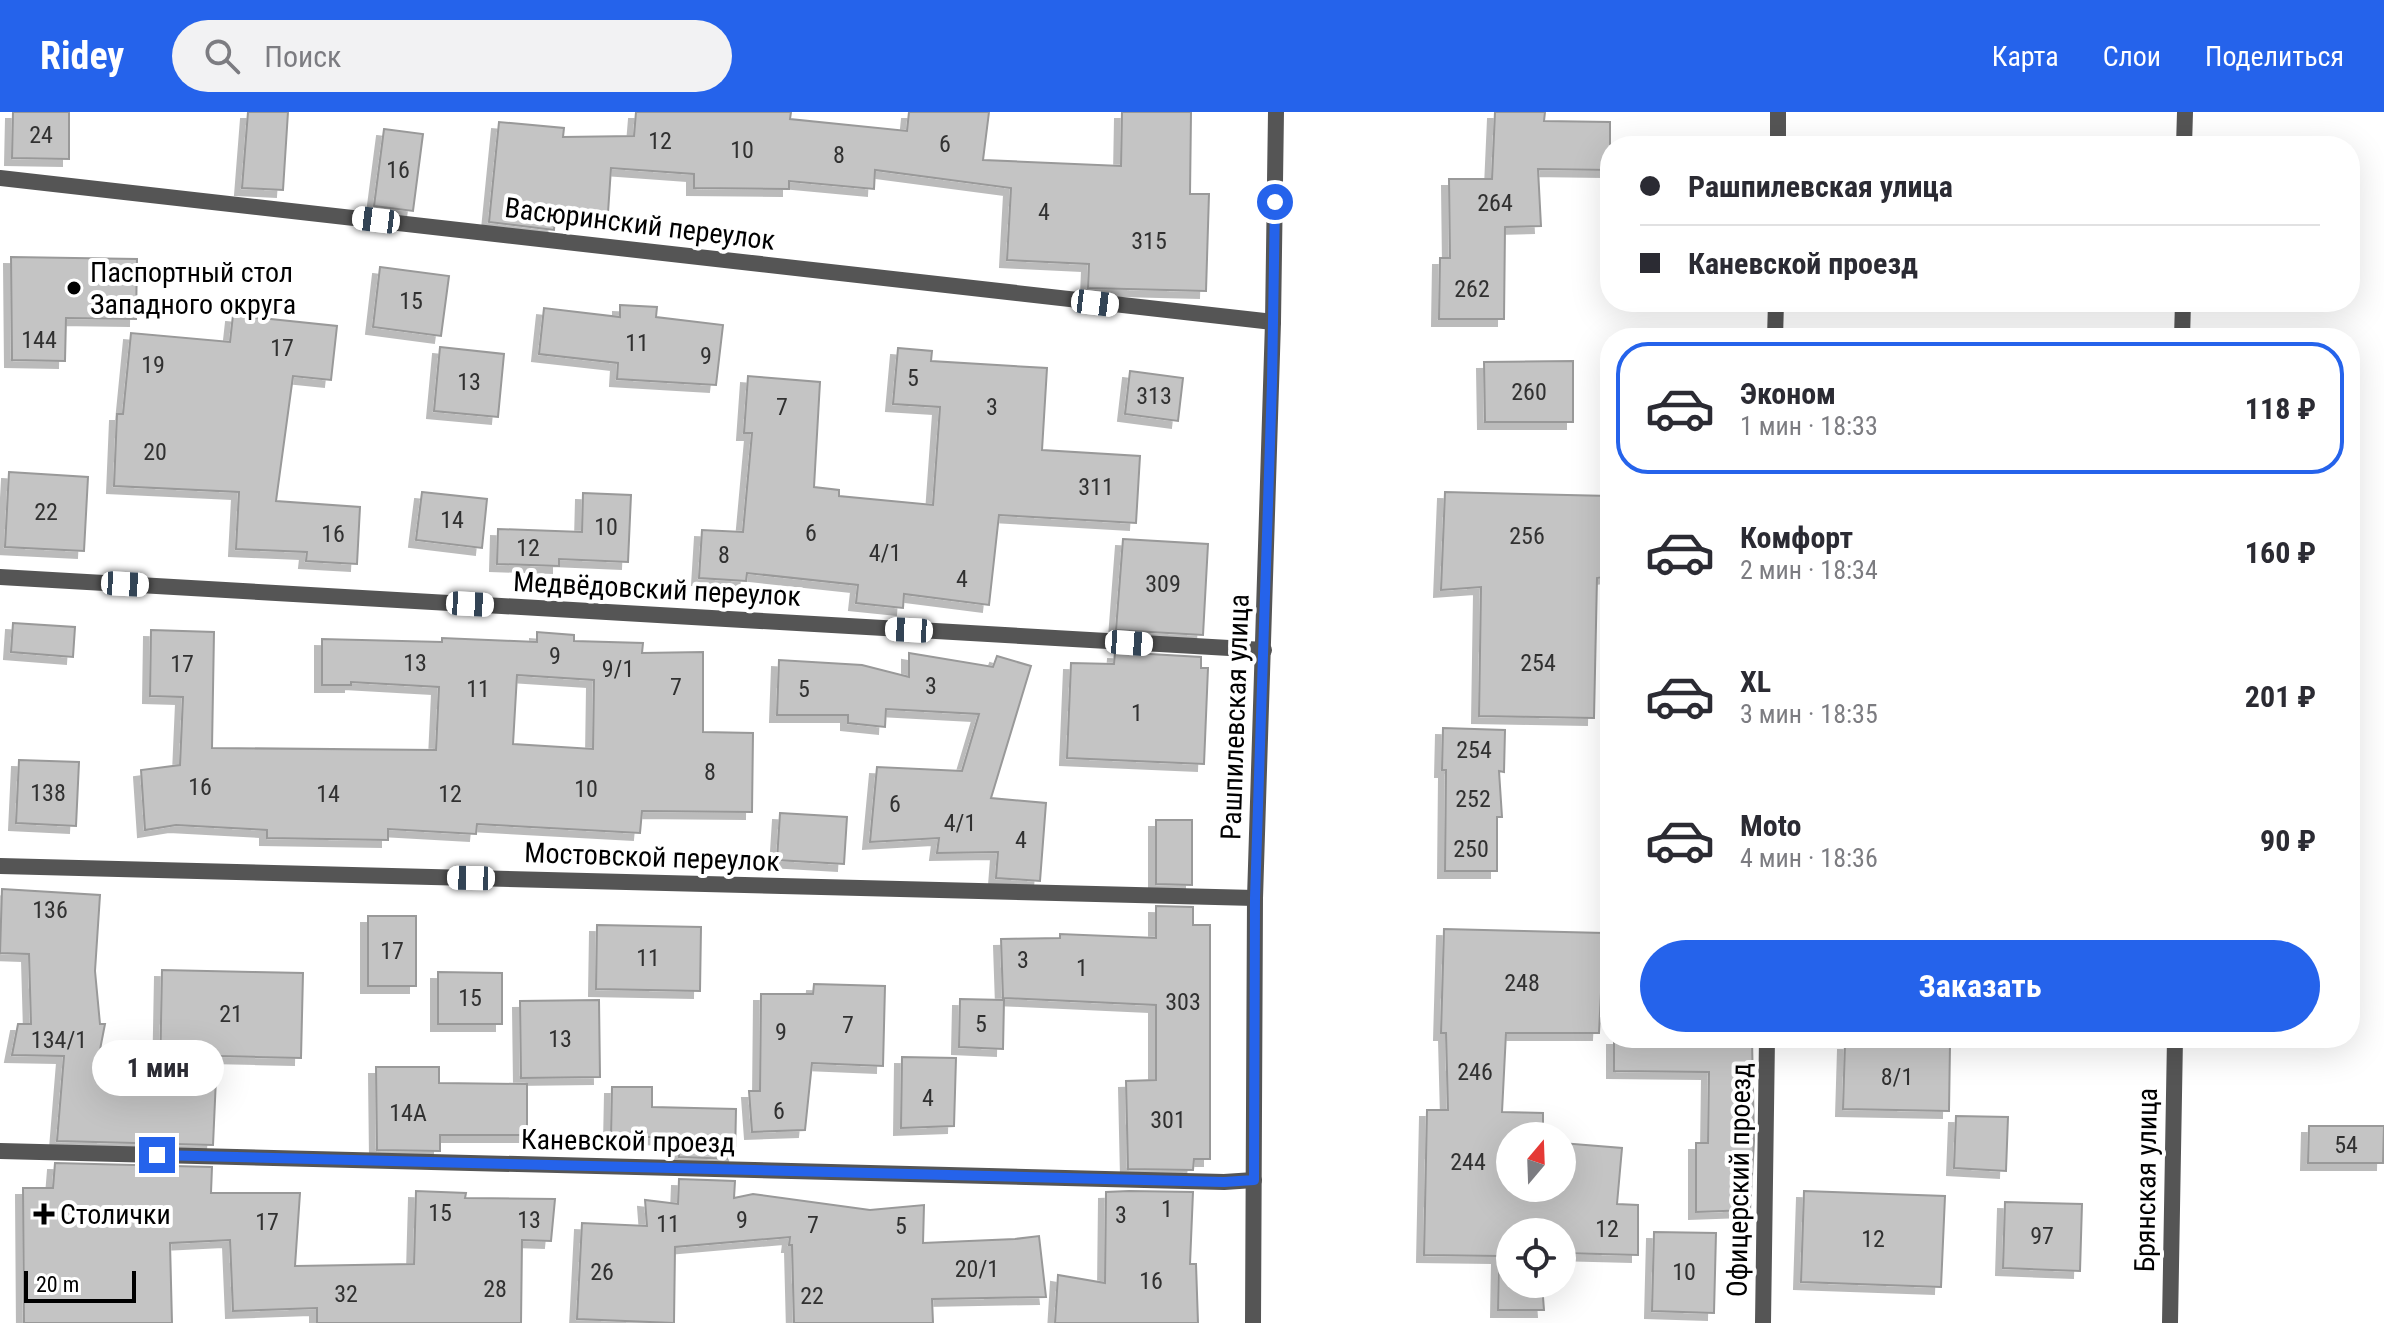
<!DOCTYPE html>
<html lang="ru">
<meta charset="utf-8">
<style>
body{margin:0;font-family:"Roboto Condensed",sans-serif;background:#f2f2f3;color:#2b2b33;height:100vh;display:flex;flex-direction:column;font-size:30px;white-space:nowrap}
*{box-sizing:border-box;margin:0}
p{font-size:26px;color:#7c7c81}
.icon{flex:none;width:44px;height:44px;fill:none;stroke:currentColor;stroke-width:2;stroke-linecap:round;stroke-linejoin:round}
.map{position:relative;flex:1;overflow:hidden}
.panel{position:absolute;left:1600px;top:216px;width:760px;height:720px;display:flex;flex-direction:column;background:#fff;border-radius:32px;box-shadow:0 8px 32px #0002}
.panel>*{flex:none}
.guide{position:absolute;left:1600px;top:24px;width:760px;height:176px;border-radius:32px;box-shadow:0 8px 32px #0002;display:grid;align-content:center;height:176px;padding:0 40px;background:#fff}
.needle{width:52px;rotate:19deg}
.buttons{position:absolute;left:1496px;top:1010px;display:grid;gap:16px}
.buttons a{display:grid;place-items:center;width:80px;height:80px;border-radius:50%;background:#fff;box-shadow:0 8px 32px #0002;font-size:40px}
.scale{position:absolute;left:24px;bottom:20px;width:112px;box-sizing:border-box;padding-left:8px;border:4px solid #000;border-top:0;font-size:22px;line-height:28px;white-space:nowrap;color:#000;-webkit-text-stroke:6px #fff;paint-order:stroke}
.end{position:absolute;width:36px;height:36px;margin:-18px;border:10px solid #2563eb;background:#fff;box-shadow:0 0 0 4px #fff}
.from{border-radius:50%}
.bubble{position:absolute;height:56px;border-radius:28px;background:#fff;box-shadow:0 8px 32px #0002;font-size:26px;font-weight:700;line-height:56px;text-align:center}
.car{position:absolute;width:24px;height:48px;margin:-24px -12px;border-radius:10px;box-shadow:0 0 6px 2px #0007;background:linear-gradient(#fff 24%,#345 0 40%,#fff 0 76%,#345 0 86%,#fff 0)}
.guide b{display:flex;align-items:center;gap:28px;height:76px;font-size:30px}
.guide b+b{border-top:2px solid #e1e1e2}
.guide i{width:20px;height:20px;background:#2b2b33}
ul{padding:14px 0 0;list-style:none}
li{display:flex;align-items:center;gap:24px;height:132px;margin:0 16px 12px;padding:0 24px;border:4px solid transparent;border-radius:32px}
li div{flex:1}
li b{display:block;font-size:30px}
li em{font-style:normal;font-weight:700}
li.active{border-color:#2563eb}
li>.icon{width:72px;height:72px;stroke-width:1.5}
.action{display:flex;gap:16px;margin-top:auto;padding:16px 40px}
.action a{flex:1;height:92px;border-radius:48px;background:#2563eb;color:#fff;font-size:32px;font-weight:700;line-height:92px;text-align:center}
header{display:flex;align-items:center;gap:48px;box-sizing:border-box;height:112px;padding:0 40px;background:#2563eb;color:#fff}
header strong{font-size:38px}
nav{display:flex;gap:44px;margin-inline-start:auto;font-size:28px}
.search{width:560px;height:72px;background:#f2f2f3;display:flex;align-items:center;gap:20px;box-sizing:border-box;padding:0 28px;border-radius:44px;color:#7c7c81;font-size:30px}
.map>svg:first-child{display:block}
.building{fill:#c4c4c4;stroke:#999;stroke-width:2;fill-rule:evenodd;filter:url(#shadow)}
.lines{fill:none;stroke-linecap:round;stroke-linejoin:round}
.minor{stroke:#555;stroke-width:16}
.tertiary{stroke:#555;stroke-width:16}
.route{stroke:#2563eb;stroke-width:10}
.poi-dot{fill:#000;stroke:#fff;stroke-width:3}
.labels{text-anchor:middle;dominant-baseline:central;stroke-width:8;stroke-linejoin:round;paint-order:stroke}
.number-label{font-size:24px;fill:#313131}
.street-label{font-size:28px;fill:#000;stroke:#fff}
.poi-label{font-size:28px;fill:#000;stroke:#fff;text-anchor:start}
</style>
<header>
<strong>Ridey</strong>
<div class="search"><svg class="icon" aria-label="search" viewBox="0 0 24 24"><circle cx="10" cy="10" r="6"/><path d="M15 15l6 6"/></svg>Поиск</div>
<nav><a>Карта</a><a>Слои</a><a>Поделиться</a></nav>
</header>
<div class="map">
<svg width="2384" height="1211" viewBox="0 0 2384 1211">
<defs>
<filter id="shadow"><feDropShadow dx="-7" dy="7" stdDeviation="0" flood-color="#0004"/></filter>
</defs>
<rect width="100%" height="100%" fill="#fff"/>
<!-- building -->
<path class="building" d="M 13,0 L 69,0 L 69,47 L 12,46 Z
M 248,0 L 288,0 L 283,78 L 242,76 Z
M 636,0 L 791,0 L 790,7 L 907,19 L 909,0 L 989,0 L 983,48 L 1121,54 L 1122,0 L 1191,0 L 1190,82 L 1209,82 L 1206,179 L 1088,176 L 1089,152 L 1007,148 L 1011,76 L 875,58 L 874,77 L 789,69 L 789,77 L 694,76 L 694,62 L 611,56 L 608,101 L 556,96 L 554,118 L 489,110 L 499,10 L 564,16 L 563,25 L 634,24 Z
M 1495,0 L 1545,0 L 1544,9 L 1610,10 L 1610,58 L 1538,57 L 1541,114 L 1505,115 L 1504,207 L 1439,207 L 1440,146 L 1450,146 L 1449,67 L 1492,67 Z
M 384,17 L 423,22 L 413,99 L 374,94 Z
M 11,145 L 137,147 L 136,207 L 66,206 L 65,249 L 12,248 Z
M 380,155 L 449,164 L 441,224 L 373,215 Z
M 620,193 L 657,195 L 656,205 L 723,213 L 716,273 L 617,267 L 618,251 L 539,242 L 544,196 L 620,205 Z
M 233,203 L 337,214 L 331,268 L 293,264 L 276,389 L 360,395 L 357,452 L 306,449 L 307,440 L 236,437 L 239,380 L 114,374 L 117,302 L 123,302 L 131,221 L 230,230 Z
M 440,235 L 504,242 L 498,305 L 434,299 Z
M 898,236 L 932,239 L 931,249 L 1047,256 L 1042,338 L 1140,344 L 1136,411 L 999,403 L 989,493 L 904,482 L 903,496 L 856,491 L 858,473 L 747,461 L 746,469 L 699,466 L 702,418 L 743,420 L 752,321 L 744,321 L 748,264 L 820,270 L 814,375 L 839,378 L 839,384 L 933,393 L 940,295 L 893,292 Z
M 1573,249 L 1573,310 L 1485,310 L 1484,250 Z
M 1130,259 L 1183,266 L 1178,309 L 1125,302 Z
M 9,360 L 88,365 L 84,439 L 5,435 Z
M 422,380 L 487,387 L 482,436 L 416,428 Z
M 1445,380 L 1610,384 L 1610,464 L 1597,466 L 1594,606 L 1479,604 L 1481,475 L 1441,478 Z
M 583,381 L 631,383 L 628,450 L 559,447 L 559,454 L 497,452 L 498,417 L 582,420 Z
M 1123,427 L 1208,432 L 1203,523 L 1116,518 Z
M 13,511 L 75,515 L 73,545 L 11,540 Z
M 151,518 L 214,520 L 212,636 L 436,638 L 439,575 L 351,570 L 351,573 L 322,573 L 322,527 L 442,530 L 442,526 L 537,530 L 537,520 L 574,523 L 574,529 L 643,531 L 642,541 L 703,540 L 703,620 L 753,621 L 752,700 L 642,699 L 640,721 L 477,712 L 476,722 L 388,717 L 388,728 L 267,726 L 267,718 L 176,713 L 145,718 L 141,658 L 180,653 L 183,585 L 150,584 ZM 517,563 L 594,568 L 593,637 L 513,632 Z
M 1115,540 L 1201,545 L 1201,556 L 1208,556 L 1204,652 L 1067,646 L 1071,551 L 1114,552 Z
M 909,541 L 993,555 L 997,544 L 1031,554 L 991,686 L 1046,691 L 1040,769 L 996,766 L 998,740 L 937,741 L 939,726 L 870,730 L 877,655 L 962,659 L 979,602 L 886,597 L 885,615 L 848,611 L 848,603 L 777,603 L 779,548 L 862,553 L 909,565 Z
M 1443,616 L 1505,618 L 1504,660 L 1499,659 L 1502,705 L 1497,705 L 1497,759 L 1445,759 L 1446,658 L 1442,658 Z
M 19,648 L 79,650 L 76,714 L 16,711 Z
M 780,701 L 847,705 L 844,752 L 777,748 Z
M 1156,708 L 1192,708 L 1192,773 L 1156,772 Z
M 2,777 L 100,783 L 95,859 L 100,912 L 105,912 L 96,958 L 160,963 L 162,858 L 303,861 L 301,946 L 217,944 L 213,1033 L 57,1029 L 64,944 L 12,943 L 18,912 L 31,912 L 29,842 L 0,841 Z
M 1156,794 L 1193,795 L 1193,813 L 1210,813 L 1210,1047 L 1194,1047 L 1193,1058 L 1128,1057 L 1126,969 L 1156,968 L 1156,893 L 1003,886 L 1001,827 L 1060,826 L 1060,822 L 1156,826 Z
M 368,804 L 416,804 L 416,874 L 368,874 Z
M 597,813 L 701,815 L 700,879 L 596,877 Z
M 1444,817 L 1604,821 L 1599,921 L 1506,921 L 1502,1000 L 1543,1001 L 1543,1024 L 1510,1024 L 1510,1076 L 1562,1076 L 1562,1031 L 1622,1036 L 1617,1092 L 1638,1093 L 1638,1143 L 1562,1141 L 1562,1120 L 1510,1120 L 1510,1172 L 1542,1172 L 1544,1198 L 1498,1198 L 1499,1144 L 1424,1143 L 1427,998 L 1448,998 L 1446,921 L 1441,921 Z
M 438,860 L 502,861 L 502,912 L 438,912 Z
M 814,872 L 885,874 L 883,954 L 812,951 L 805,1018 L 752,1020 L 749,979 L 760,979 L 761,882 L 813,882 Z
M 960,887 L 1004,888 L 1003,937 L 959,935 Z
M 599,888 L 600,965 L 521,966 L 520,889 Z
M 1614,926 L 1752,926 L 1754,1029 L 1750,1098 L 1696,1100 L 1696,1031 L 1708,1031 L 1709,960 L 1614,959 Z
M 1845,931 L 1950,933 L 1949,999 L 1843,997 Z
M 902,945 L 956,946 L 954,1014 L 901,1016 Z
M 376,955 L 439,955 L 439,971 L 527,972 L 527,1023 L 440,1023 L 440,1039 L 377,1038 Z
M 612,975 L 652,975 L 652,995 L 736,997 L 735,1047 L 679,1045 L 679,1026 L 611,1024 Z
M 1956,1004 L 2008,1005 L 2006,1059 L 1954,1056 Z
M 2309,1014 L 2384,1014 L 2383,1051 L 2308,1051 Z
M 55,1051 L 212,1055 L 211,1081 L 300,1081 L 295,1154 L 414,1152 L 416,1079 L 466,1081 L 465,1086 L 555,1087 L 551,1129 L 522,1128 L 521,1211 L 317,1211 L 317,1196 L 233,1199 L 230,1128 L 170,1131 L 172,1211 L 24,1211 L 23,1076 L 53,1076 Z
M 679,1067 L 735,1069 L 734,1086 L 753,1082 L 870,1098 L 924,1093 L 923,1131 L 1015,1127 L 1039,1124 L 1046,1185 L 932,1187 L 933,1211 L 794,1211 L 792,1133 L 789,1133 L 790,1125 L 675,1135 L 674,1211 L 577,1207 L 582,1111 L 647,1114 L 645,1088 L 678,1092 Z
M 1129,1079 L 1193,1080 L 1190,1152 L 1196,1152 L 1198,1211 L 1055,1211 L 1058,1163 L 1105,1171 L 1106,1080 Z
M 1804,1079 L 1945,1084 L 1941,1175 L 1801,1170 Z
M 2005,1090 L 2082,1092 L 2080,1159 L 2003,1156 Z
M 1654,1120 L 1716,1121 L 1714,1201 L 1652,1199 Z"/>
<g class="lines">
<!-- minor -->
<path class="minor" d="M 1778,34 L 1778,0
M 2184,34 L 2185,0
M 0,66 L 1273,210
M 1775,226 L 1776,190
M 2182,226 L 2183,190
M 0,465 L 1264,538
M 0,754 L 1255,786
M 0,1039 L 1224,1070 L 1254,1068
M 1763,1211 L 1767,926
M 2170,1211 L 2175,926"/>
<!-- tertiary -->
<path class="tertiary" d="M 1253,1211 L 1255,786 L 1273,210 L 1276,0"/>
</g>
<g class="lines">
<!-- route -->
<path class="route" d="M 157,1043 L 1224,1070 L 1254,1068 L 1255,786 L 1272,270 L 1275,90"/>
</g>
<!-- markers -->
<g class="poi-dot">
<circle cx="74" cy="176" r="8"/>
<path d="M40 1090h8v8h8v8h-8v8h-8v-8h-8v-8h8z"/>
</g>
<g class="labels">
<!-- number labels -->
<g class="number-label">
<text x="41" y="23">24</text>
<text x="660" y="29">12</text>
<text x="945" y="32">6</text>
<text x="742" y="38">10</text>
<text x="839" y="43">8</text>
<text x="398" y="58">16</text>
<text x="1495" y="91">264</text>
<text x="1044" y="100">4</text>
<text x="1149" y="129">315</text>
<text x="1472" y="177">262</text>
<text x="411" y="189">15</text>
<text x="39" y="228">144</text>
<text x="637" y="231">11</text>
<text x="282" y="236">17</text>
<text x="706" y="244">9</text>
<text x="153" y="253">19</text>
<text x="913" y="266">5</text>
<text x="469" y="270">13</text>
<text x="1529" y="280">260</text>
<text x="1154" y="284">313</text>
<text x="782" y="295">7</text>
<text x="992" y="295">3</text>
<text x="155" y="340">20</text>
<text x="1096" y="375">311</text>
<text x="46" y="400">22</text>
<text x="452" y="408">14</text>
<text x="606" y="415">10</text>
<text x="811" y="421">6</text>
<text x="333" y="422">16</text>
<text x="1527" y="424">256</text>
<text x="528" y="436">12</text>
<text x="885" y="441">4/1</text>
<text x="724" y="443">8</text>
<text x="962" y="467">4</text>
<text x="1163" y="472">309</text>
<text x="555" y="544">9</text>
<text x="415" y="551">13</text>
<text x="1538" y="551">254</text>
<text x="182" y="552">17</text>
<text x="618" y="557">9/1</text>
<text x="931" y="574">3</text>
<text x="676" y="575">7</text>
<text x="478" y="577">11</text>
<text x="804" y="577">5</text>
<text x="1137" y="601">1</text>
<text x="1474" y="638">254</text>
<text x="710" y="660">8</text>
<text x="200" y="675">16</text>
<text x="586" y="677">10</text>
<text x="48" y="681">138</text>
<text x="328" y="682">14</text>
<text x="450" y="682">12</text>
<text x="1473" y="687">252</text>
<text x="895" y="692">6</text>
<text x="960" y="711">4/1</text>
<text x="1021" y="728">4</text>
<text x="1471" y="737">250</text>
<text x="50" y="798">136</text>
<text x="392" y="839">17</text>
<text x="648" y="846">11</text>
<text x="1023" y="848">3</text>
<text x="1082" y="856">1</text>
<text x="1522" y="871">248</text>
<text x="470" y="886">15</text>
<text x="1183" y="890">303</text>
<text x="231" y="902">21</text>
<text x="981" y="912">5</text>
<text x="848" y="913">7</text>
<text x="781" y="920">9</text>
<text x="560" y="927">13</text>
<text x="59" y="928">134/1</text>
<text x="1475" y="960">246</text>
<text x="1897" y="965">8/1</text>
<text x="928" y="986">4</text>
<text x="779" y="999">6</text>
<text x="408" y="1001">14А</text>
<text x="1168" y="1008">301</text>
<text x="2346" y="1033">54</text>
<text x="1468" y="1050">244</text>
<text x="1167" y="1097">1</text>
<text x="440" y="1101">15</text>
<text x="1121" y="1103">3</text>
<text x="529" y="1108">13</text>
<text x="742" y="1108">9</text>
<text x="267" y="1110">17</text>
<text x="668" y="1112">11</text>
<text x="813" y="1113">7</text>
<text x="901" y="1114">5</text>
<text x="1607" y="1117">12</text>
<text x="2042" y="1124">97</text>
<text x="1873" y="1127">12</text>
<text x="977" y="1157">20/1</text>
<text x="602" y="1160">26</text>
<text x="1684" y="1160">10</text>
<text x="1151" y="1169">16</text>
<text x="495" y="1177">28</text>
<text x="346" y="1182">32</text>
<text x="812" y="1184">22</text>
</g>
<!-- street labels -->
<g class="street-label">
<text transform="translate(640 112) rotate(7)">Васюринский переулок</text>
<text transform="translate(657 477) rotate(3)">Медвёдовский переулок</text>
<text transform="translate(1235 605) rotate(-88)">Рашпилевская улица</text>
<text transform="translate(652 745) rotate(2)">Мостовской переулок</text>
<text transform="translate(628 1029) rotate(1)">Каневской проезд</text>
<text transform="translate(1739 1068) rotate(-89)">Офицерский проезд</text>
<text transform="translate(2146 1068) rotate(-89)">Брянская улица</text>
</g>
<!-- poi labels -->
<g class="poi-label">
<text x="90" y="160">Паспортный стол<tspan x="90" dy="32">Западного округа</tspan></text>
<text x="60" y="1102">Столички</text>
</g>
</g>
</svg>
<div class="buttons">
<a><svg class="needle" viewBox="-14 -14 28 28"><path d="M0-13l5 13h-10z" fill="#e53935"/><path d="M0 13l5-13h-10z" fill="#7c7c81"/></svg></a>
<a><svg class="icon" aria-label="locate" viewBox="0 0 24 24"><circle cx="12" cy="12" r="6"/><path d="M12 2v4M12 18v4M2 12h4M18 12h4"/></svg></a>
</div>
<div class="scale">20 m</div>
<i class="end from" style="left:1275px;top:90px"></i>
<i class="end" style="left:157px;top:1043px"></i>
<div class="bubble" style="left:92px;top:928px;width:132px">1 мин</div>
<i class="car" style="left:376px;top:108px;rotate:277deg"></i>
<i class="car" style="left:1095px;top:191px;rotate:97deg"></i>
<i class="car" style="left:125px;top:472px;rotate:93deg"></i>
<i class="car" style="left:470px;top:492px;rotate:93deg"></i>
<i class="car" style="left:909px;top:518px;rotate:273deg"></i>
<i class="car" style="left:1129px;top:531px;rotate:94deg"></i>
<i class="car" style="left:471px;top:766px;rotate:271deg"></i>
<div class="guide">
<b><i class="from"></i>Рашпилевская улица</b>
<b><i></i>Каневской проезд</b>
</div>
<section class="panel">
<ul>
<li class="active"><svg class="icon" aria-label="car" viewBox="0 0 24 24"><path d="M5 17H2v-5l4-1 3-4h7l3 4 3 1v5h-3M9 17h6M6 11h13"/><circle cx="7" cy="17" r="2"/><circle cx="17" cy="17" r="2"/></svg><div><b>Эконом</b><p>1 мин · 18:33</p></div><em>118 ₽</em></li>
<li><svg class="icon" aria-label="car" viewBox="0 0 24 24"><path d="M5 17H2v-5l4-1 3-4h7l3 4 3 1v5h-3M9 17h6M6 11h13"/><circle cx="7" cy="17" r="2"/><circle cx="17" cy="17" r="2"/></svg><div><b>Комфорт</b><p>2 мин · 18:34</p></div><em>160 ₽</em></li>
<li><svg class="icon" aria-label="car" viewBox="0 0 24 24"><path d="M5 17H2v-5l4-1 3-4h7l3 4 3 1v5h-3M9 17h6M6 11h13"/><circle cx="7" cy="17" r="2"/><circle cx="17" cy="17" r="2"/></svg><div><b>XL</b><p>3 мин · 18:35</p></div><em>201 ₽</em></li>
<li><svg class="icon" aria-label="car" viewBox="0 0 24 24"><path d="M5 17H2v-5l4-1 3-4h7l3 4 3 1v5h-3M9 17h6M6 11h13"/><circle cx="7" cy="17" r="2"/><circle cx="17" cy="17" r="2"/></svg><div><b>Moto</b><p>4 мин · 18:36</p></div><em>90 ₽</em></li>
</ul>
<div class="action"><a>Заказать</a></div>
</section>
</div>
